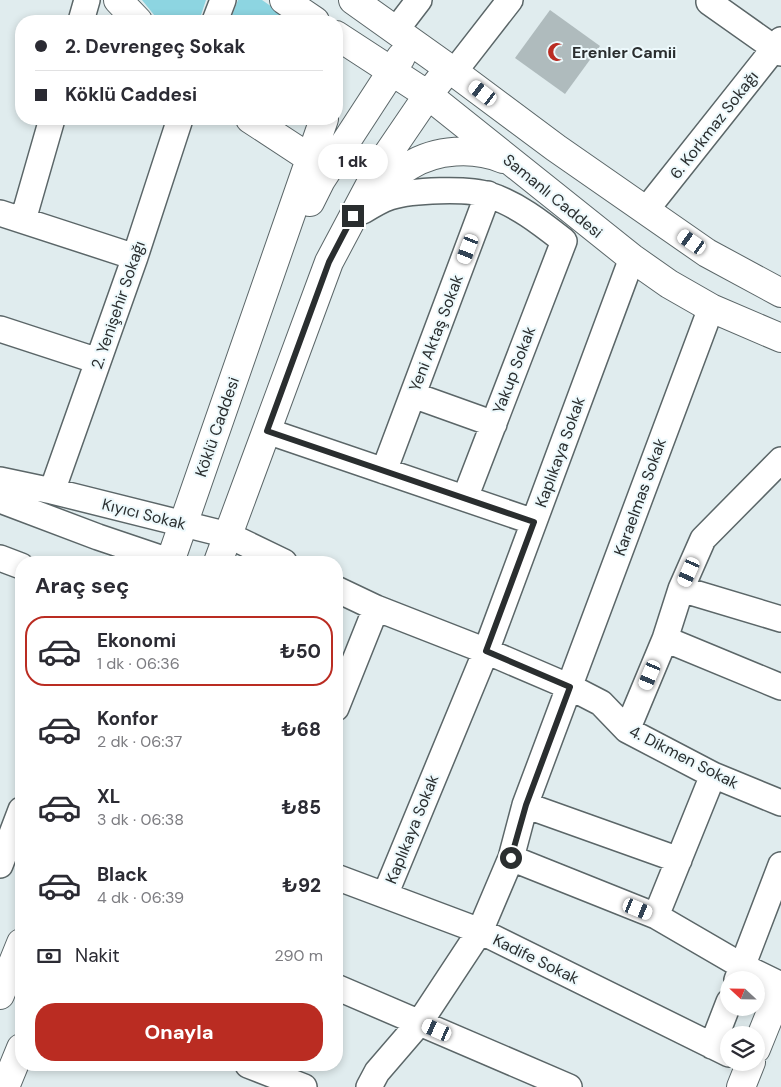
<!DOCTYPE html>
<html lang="tr">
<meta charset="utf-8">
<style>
body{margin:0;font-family:"DM Sans",sans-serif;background:#f2f2f3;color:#2b2b33;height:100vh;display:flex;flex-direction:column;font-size:19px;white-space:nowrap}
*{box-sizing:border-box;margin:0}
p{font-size:16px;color:#7c7c81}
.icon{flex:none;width:28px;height:28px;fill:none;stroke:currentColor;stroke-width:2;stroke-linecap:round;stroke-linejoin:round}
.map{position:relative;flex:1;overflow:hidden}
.side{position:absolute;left:15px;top:556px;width:328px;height:515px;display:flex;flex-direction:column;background:#fff;border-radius:20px;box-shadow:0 2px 8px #0003}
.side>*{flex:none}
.banner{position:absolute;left:15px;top:15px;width:328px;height:110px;border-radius:20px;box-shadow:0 2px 8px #0003;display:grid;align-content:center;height:110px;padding:0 20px;background:#fff}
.needle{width:32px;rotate:292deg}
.fabs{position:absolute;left:720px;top:971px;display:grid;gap:10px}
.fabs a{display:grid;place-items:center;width:45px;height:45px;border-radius:50%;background:#fff;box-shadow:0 2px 8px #0003;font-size:25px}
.end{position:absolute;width:22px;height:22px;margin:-11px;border:6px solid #2a2e2f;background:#fff;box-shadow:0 0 0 2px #fff}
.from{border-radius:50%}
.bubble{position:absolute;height:35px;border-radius:18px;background:#fff;box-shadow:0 2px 8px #0003;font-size:16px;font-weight:800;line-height:35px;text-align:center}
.car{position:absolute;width:15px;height:30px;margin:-15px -8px;border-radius:6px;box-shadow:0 0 4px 1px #0007;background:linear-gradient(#fff 24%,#345 0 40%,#fff 0 76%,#345 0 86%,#fff 0)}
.banner b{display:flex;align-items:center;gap:18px;height:48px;font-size:19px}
.banner b+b{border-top:1px solid #e1e1e2}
.banner i{width:12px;height:12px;background:#2b2b33}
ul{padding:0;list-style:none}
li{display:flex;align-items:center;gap:15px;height:70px;margin:0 10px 8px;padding:0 10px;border:2px solid transparent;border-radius:20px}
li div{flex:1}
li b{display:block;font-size:19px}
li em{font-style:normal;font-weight:800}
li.current{border-color:#ba2c22}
li>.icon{width:45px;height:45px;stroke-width:1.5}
h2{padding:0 20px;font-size:22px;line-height:60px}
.pay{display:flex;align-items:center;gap:12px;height:55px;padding:0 20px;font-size:19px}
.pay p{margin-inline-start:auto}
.primary-button{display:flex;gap:10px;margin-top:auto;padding:10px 20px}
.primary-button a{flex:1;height:58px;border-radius:20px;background:#ba2c22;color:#fff;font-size:20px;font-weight:800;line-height:58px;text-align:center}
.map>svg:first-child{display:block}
.green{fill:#8dd5e1}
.building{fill:#afbbbd}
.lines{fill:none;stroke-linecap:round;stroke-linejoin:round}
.minor-casing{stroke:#5b6668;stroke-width:28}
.major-casing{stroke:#5b6668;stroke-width:30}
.minor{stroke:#fff;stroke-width:25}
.major{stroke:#fff;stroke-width:28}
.route{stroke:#2a2e2f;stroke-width:6}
.labels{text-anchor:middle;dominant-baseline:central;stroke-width:4;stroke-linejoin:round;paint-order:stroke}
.poi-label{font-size:16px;font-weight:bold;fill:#2a2e2f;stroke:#edf9fc;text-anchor:start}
.street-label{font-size:16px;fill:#2a2e2f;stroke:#edf9fc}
</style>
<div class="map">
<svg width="781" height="1087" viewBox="0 0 781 1087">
<rect width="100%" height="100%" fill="#e0ecee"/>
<!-- green -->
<path class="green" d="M 142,0 L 206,0 L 199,21 L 159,21 Z
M 238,0 L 262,0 L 288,18 L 289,21 L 230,21 Z"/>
<!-- building -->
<path class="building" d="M 550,10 L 600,46 L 565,94 L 515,58 Z"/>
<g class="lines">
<!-- minor casing -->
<g class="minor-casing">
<path id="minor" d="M 709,2 L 781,53
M 81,21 L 87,0
M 215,21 L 223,0
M 396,30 L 419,0
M 454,72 L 510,0
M 646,210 L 781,40
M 363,211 C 371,206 381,200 390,197 C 411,190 469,188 489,195 C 517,204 541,223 564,241 L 465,498
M 0,213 L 135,257
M 23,220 L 52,119
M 0,329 L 98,361
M 413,395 L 494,424
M 267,431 L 534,522
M 384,471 L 488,194
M 0,480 L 52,491 L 228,535 L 284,562
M 52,491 L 135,257 L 180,119
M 0,500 L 98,537 L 172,562
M 0,558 L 21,566
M 336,589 L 376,608 L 486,651 L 570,687 L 601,703 L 627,730 L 713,775 L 781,803
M 681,589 L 781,619
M 665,639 L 781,687
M 336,708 L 376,608
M 627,730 L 665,639 L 681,589 L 703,539 L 781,460
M 525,805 L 679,860
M 511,858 L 656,916 L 742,966 L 781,985
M 0,865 L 21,810
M 336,877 L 480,931 L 729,1054
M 385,895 L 486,651 L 632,258
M 656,916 L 713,775
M 737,980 L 781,865
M 336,987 L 569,1087
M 712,1046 L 729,1002
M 248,1065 L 304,1087
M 369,1087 L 377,1072 L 420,1022 L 480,931 L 511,858 L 525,805 L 711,308"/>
</g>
<!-- major casing -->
<g class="major-casing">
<path id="major" d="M 118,0 L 138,21
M 284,0 L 315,21
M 353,0 L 454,72 L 556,148 L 707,253 L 781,293
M 336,35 L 428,95 L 632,258 L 669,284 L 711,308 L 781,338
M 250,119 L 311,159
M 370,199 C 382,187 394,175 409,166 C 436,149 474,147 503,159
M 310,202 L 321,180 L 401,57
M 170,562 L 324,119
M 218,562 L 329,262 L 381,164 L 428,95 L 449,68
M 0,995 L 21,943
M 756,1049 L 781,987
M 5,1087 L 21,1048
M 741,1087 L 751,1062"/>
</g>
<!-- minor -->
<use href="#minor" class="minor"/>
<!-- major -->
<use href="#major" class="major"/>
</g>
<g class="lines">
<!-- route -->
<path class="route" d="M 353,216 L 329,262 L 267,431 L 534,522 L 486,651 L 570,687 L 526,805 L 511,858"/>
</g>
<!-- icons -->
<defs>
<g id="mosque-bare" transform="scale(1.5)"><path d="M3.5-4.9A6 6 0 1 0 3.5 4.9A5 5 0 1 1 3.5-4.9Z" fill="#ba2c22" stroke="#edf9fc" stroke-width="2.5" paint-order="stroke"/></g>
</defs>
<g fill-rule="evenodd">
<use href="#mosque-bare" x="557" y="52"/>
</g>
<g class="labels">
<!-- poi labels -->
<g class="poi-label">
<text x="572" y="52">Erenler Camii</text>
</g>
<!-- street labels -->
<g class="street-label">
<text transform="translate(714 125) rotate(-52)">6. Korkmaz Sokağı</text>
<text transform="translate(553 196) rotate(39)">Samanlı Caddesi</text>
<text transform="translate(118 305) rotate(-71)">2. Yenişehir Sokağı</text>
<text transform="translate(436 333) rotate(-69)">Yeni Aktaş Sokak</text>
<text transform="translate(514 370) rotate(-69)">Yakup Sokak</text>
<text transform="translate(217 427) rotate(-71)">Köklü Caddesi</text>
<text transform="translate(560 452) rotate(-70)">Kaplıkaya Sokak</text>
<text transform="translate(640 497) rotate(-70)">Karaelmas Sokak</text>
<text transform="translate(144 514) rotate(14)">Kıyıcı Sokak</text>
<text transform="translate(684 757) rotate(27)">4. Dikmen Sokak</text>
<text transform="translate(412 829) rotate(-68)">Kaplıkaya Sokak</text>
<text transform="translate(536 959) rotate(26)">Kadife Sokak</text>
</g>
</g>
</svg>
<div class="fabs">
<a><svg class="needle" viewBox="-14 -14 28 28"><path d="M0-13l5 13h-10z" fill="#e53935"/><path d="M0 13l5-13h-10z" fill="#7c7c81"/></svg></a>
<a><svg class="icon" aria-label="layers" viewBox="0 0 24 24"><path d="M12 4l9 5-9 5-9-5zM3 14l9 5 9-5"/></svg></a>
</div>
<i class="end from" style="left:511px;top:858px"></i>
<i class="end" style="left:353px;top:216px"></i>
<div class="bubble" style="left:318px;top:144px;width:70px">1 dk</div>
<i class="car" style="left:483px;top:93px;rotate:307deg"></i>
<i class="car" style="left:692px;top:242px;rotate:305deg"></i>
<i class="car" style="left:468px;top:249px;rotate:201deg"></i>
<i class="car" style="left:689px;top:572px;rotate:204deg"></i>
<i class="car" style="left:650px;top:675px;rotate:203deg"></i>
<i class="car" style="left:638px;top:909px;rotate:112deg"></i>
<i class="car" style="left:437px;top:1030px;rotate:294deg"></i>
<div class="banner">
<b><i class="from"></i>2. Devrengeç Sokak</b>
<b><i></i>Köklü Caddesi</b>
</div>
<section class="side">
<h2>Araç seç</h2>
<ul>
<li class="current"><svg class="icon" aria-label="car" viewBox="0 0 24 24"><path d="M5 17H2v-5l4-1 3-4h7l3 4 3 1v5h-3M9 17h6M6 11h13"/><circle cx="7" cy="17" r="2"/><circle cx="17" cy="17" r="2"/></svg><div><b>Ekonomi</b><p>1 dk · 06:36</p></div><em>₺50</em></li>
<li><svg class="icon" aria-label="car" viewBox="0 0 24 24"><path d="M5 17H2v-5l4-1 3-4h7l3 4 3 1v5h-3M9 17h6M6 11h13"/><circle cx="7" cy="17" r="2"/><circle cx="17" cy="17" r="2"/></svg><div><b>Konfor</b><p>2 dk · 06:37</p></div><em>₺68</em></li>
<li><svg class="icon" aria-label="car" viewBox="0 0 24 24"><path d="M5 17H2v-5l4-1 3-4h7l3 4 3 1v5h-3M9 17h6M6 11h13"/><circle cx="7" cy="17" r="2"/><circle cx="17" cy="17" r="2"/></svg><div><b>XL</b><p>3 dk · 06:38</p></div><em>₺85</em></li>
<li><svg class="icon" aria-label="car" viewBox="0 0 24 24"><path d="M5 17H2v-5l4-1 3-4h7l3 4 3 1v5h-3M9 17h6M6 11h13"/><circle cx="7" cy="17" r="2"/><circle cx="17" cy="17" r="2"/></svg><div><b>Black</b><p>4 dk · 06:39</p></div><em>₺92</em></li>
</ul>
<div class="pay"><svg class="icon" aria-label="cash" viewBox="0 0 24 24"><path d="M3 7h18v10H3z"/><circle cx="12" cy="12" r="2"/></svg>Nakit<p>290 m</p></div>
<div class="primary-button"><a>Onayla</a></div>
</section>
</div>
